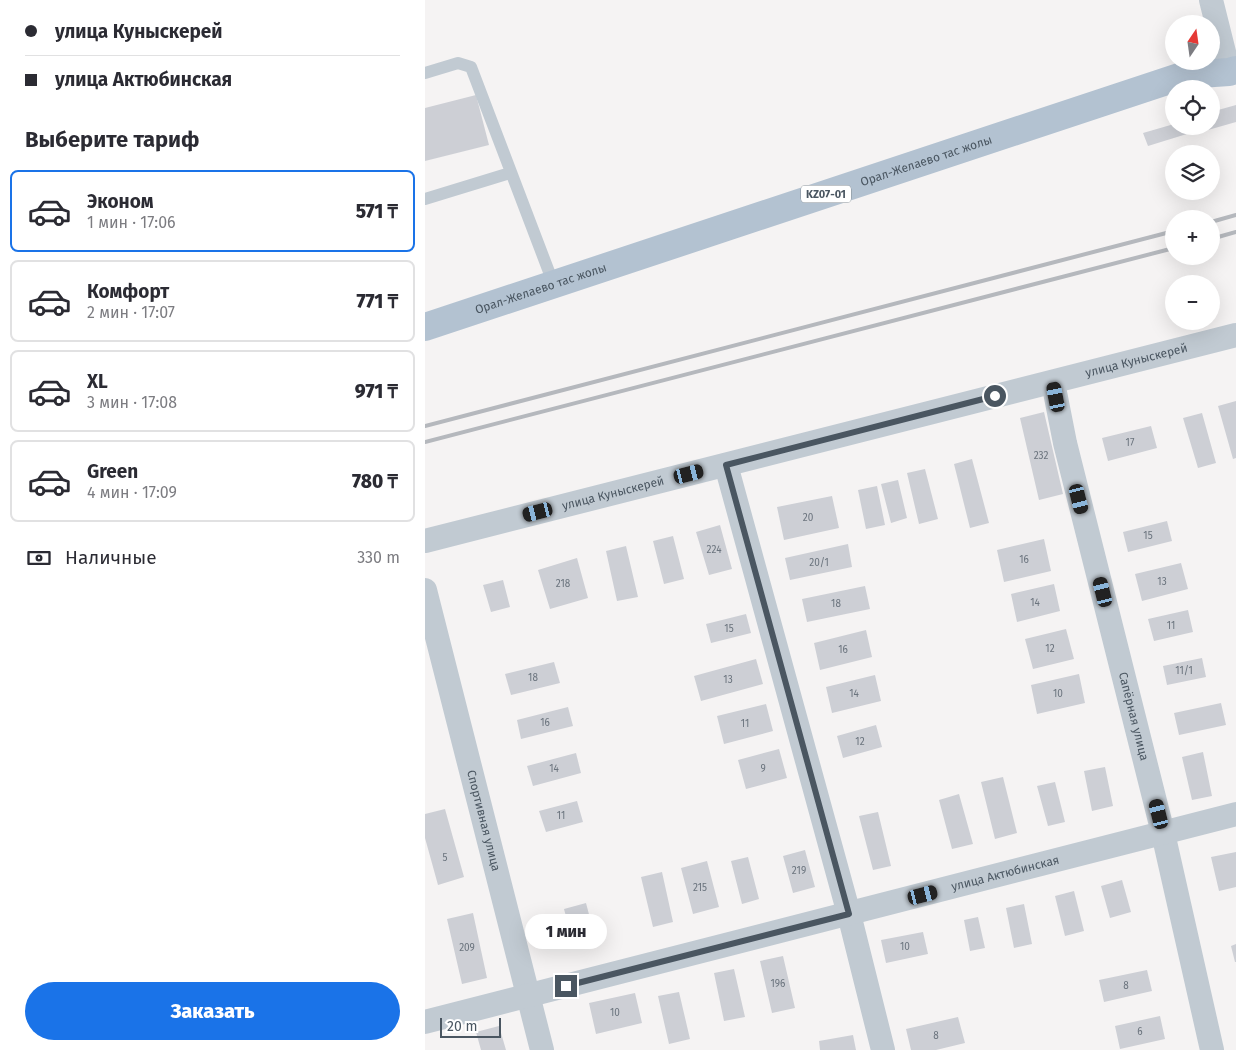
<!DOCTYPE html>
<html lang="ru">
<meta charset="utf-8">
<style>
body{margin:0;font-family:"Fira Sans",sans-serif;background:#f7f7f7;color:#2b2b33;height:100vh;display:flex;flex-direction:column;font-size:19px;white-space:nowrap}
*{box-sizing:border-box;margin:0}
p{font-size:16px;color:#7c7c81}
.icon{flex:none;width:28px;height:28px;fill:none;stroke:currentColor;stroke-width:2;stroke-linecap:round;stroke-linejoin:round}
.map{position:relative;flex:1;overflow:hidden}
.side{display:flex;flex-direction:column;background:#fff;width:425px}
.side>*{flex:none}
.banner{display:grid;align-content:center;height:110px;padding:0 25px;background:#fff}
.needle{width:32px;rotate:13deg}
.tools{position:absolute;left:740px;top:15px;display:grid;gap:10px}
.tools a{display:grid;place-items:center;width:55px;height:55px;border-radius:50%;background:#fff;box-shadow:0 5px 20px #0002;font-size:25px}
.scale{position:absolute;left:15px;bottom:12px;width:61px;box-sizing:border-box;padding-left:5px;border:2px solid #4a5661;border-top:0;font-size:14px;line-height:18px;white-space:nowrap;color:#4a5661;-webkit-text-stroke:4px #fff;paint-order:stroke}
.end{position:absolute;width:22px;height:22px;margin:-11px;border:6px solid #4a5661;background:#fff;box-shadow:0 0 0 2px #fff}
.from{border-radius:50%}
.bubble{position:absolute;height:35px;border-radius:18px;background:#fff;box-shadow:0 5px 20px #0002;font-size:16px;font-weight:800;line-height:35px;text-align:center}
.car{position:absolute;width:15px;height:30px;margin:-15px -8px;border-radius:6px;box-shadow:0 0 4px 1px #0007;background:linear-gradient(#222 24%,#8ab4d8 0 40%,#222 0 76%,#8ab4d8 0 86%,#222 0)}
.banner b{display:flex;align-items:center;gap:18px;height:48px;font-size:19px}
.banner b+b{border-top:1px solid #e1e1e2}
.banner i{width:12px;height:12px;background:#2b2b33}
ul{padding:0;list-style:none}
li{display:flex;align-items:center;gap:15px;height:82px;margin:0 10px 8px;padding:0 15px;border:2px solid #e1e1e2;border-radius:8px}
li div{flex:1}
li b{display:block;font-size:19px}
li em{font-style:normal;font-weight:800}
li.selected{border-color:#1a73e8}
li>.icon{width:45px;height:45px;stroke-width:1.5}
h2{padding:0 25px;font-size:22px;line-height:60px}
.pay{display:flex;align-items:center;gap:12px;height:55px;padding:0 25px;font-size:19px}
.pay p{margin-inline-start:auto}
.cta{display:flex;gap:10px;margin-top:auto;padding:10px 25px}
.cta a{flex:1;height:58px;border-radius:30px;background:#1a73e8;color:#fff;font-size:20px;font-weight:800;line-height:58px;text-align:center}
main{display:flex;flex:1;min-height:0}
.map>svg:first-child{display:block}
.building{fill:#cdcfd5}
.lines{fill:none;stroke-linecap:round;stroke-linejoin:round}
.lane{stroke:#c1cad2;stroke-width:12}
.street{stroke:#c1cad2;stroke-width:24}
.primary{stroke:#b3c2d1;stroke-width:28}
.rail{stroke:#b5b8bd;stroke-width:4}
.route{stroke:#4a5661;stroke-width:6}
.labels{text-anchor:middle;dominant-baseline:central;stroke-width:4;stroke-linejoin:round;paint-order:stroke}
.number-label{font-size:10px;fill:#6b747e}
.shield{fill:#fff;stroke:#808990;stroke-width:1}
.shield-label{font-size:11px;font-weight:bold;fill:#4a5661}
.street-label{font-size:12px;fill:#4a5661;stroke:#fff}
</style>
<main>
<section class="side">
<div class="banner">
<b><i class="from"></i>улица Куныскерей</b>
<b><i></i>улица Актюбинская</b>
</div>
<h2>Выберите тариф</h2>
<ul>
<li class="selected"><svg class="icon" aria-label="car" viewBox="0 0 24 24"><path d="M5 17H2v-5l4-1 3-4h7l3 4 3 1v5h-3M9 17h6M6 11h13"/><circle cx="7" cy="17" r="2"/><circle cx="17" cy="17" r="2"/></svg><div><b>Эконом</b><p>1 мин · 17:06</p></div><em>571 ₸</em></li>
<li><svg class="icon" aria-label="car" viewBox="0 0 24 24"><path d="M5 17H2v-5l4-1 3-4h7l3 4 3 1v5h-3M9 17h6M6 11h13"/><circle cx="7" cy="17" r="2"/><circle cx="17" cy="17" r="2"/></svg><div><b>Комфорт</b><p>2 мин · 17:07</p></div><em>771 ₸</em></li>
<li><svg class="icon" aria-label="car" viewBox="0 0 24 24"><path d="M5 17H2v-5l4-1 3-4h7l3 4 3 1v5h-3M9 17h6M6 11h13"/><circle cx="7" cy="17" r="2"/><circle cx="17" cy="17" r="2"/></svg><div><b>XL</b><p>3 мин · 17:08</p></div><em>971 ₸</em></li>
<li><svg class="icon" aria-label="car" viewBox="0 0 24 24"><path d="M5 17H2v-5l4-1 3-4h7l3 4 3 1v5h-3M9 17h6M6 11h13"/><circle cx="7" cy="17" r="2"/><circle cx="17" cy="17" r="2"/></svg><div><b>Green</b><p>4 мин · 17:09</p></div><em>780 ₸</em></li>
</ul>
<div class="pay"><svg class="icon" aria-label="cash" viewBox="0 0 24 24"><path d="M3 7h18v10H3z"/><circle cx="12" cy="12" r="2"/></svg>Наличные<p>330 m</p></div>
<div class="cta"><a>Заказать</a></div>
</section>
<div class="map">
<svg width="811" height="1050" viewBox="0 0 811 1050">
<rect width="100%" height="100%" fill="#f5f3f3"/>
<!-- building -->
<path class="building" d="M 51,95 L 64,145 L 0,161 L 0,108 Z
M 811,105 L 811,122 L 776,132 L 774,126 L 786,126 L 786,112 Z
M 749,124 L 749,126 L 763,126 L 765,133 L 723,146 L 718,133 Z
M 811,401 L 811,458 L 808,459 L 793,406 Z
M 619,412 L 638,494 L 614,500 L 595,418 Z
M 777,413 L 791,463 L 773,468 L 758,418 Z
M 726,426 L 732,448 L 683,461 L 677,438 Z
M 547,459 L 564,523 L 545,528 L 529,464 Z
M 500,469 L 513,519 L 494,524 L 482,473 Z
M 473,480 L 482,518 L 466,523 L 456,484 Z
M 452,486 L 460,525 L 441,529 L 433,490 Z
M 407,496 L 414,528 L 359,540 L 352,507 Z
M 742,521 L 747,541 L 703,552 L 698,532 Z
M 295,525 L 307,569 L 284,575 L 271,532 Z
M 248,536 L 259,579 L 239,584 L 228,541 Z
M 619,539 L 626,571 L 579,582 L 572,550 Z
M 423,544 L 427,567 L 365,580 L 360,558 Z
M 201,546 L 213,597 L 192,601 L 181,551 Z
M 152,558 L 163,598 L 125,609 L 113,570 Z
M 756,563 L 763,589 L 717,601 L 710,574 Z
M 78,580 L 85,607 L 66,612 L 58,585 Z
M 629,584 L 635,611 L 592,622 L 586,594 Z
M 440,586 L 445,609 L 382,622 L 377,599 Z
M 763,610 L 768,632 L 729,641 L 723,619 Z
M 321,614 L 326,633 L 286,643 L 281,624 Z
M 641,629 L 649,659 L 608,669 L 600,639 Z
M 441,630 L 447,657 L 395,670 L 389,643 Z
M 777,658 L 781,677 L 742,685 L 738,666 Z
M 331,659 L 338,684 L 276,701 L 269,676 Z
M 129,662 L 135,683 L 86,695 L 80,674 Z
M 654,674 L 660,703 L 612,714 L 606,685 Z
M 450,675 L 456,701 L 407,713 L 401,687 Z
M 796,703 L 801,725 L 754,735 L 749,713 Z
M 341,704 L 348,731 L 299,744 L 292,716 Z
M 143,707 L 148,726 L 96,739 L 92,720 Z
M 451,725 L 457,747 L 418,758 L 412,736 Z
M 354,749 L 362,778 L 321,789 L 313,760 Z
M 778,752 L 787,796 L 767,800 L 757,757 Z
M 151,753 L 156,773 L 108,786 L 102,766 Z
M 680,767 L 688,806 L 667,811 L 659,771 Z
M 578,777 L 592,833 L 570,839 L 556,782 Z
M 630,782 L 640,822 L 623,826 L 612,786 Z
M 534,794 L 548,844 L 527,849 L 514,800 Z
M 152,801 L 158,822 L 121,832 L 114,811 Z
M 20,809 L 39,877 L 13,885 L 0,838 L 0,814 Z
M 453,812 L 466,866 L 448,870 L 434,816 Z
M 380,850 L 390,887 L 368,893 L 358,856 Z
M 811,852 L 811,887 L 794,891 L 786,857 Z
M 323,857 L 334,899 L 317,904 L 306,861 Z
M 282,861 L 294,907 L 268,914 L 256,868 Z
M 237,872 L 248,922 L 228,927 L 216,877 Z
M 697,880 L 706,912 L 685,918 L 676,886 Z
M 649,891 L 659,931 L 640,936 L 630,896 Z
M 161,903 L 171,941 L 149,946 L 139,909 Z
M 599,904 L 607,944 L 589,948 L 581,908 Z
M 48,913 L 62,978 L 37,984 L 22,919 Z
M 553,917 L 560,948 L 545,951 L 539,920 Z
M 498,932 L 503,954 L 461,963 L 456,940 Z
M 811,944 L 811,962 L 810,962 L 806,946 Z
M 358,956 L 370,1008 L 347,1013 L 335,961 Z
M 309,969 L 320,1017 L 299,1021 L 289,973 Z
M 722,970 L 727,991 L 679,1002 L 674,980 Z
M 254,992 L 265,1039 L 244,1044 L 233,996 Z
M 210,993 L 217,1023 L 171,1034 L 164,1003 Z
M 735,1016 L 740,1039 L 695,1049 L 690,1026 Z
M 533,1017 L 540,1043 L 511,1050 L 486,1050 L 481,1029 Z
M 74,1026 L 81,1050 L 56,1050 L 51,1032 Z
M 428,1035 L 431,1050 L 395,1050 L 394,1041 Z"/>
<g class="lines">
<!-- lane -->
<path class="lane" d="M 0,73 L 33,63 L 46,67 L 129,285
M 0,199 L 85,173"/>
<!-- street -->
<g class="street">
<path d="M 786,0 L 804,72"/>
<path id="s1" d="M 628,382 L 640,443 L 738,833 L 787,1050"/>
<path d="M 301,465 L 424,914 L 458,1050"/>
<path id="s2" d="M 0,541 L 811,335"/>
<path id="s3" d="M 0,590 L 117,1050"/>
<path id="s4" d="M 0,1022 L 811,814"/>
</g>
<!-- primary -->
<path class="primary" id="s5" d="M 0,327 L 760,75 L 804,72 L 811,70"/>
<!-- rail -->
<path class="rail" d="M 786,222 L 811,215
M 786,239 L 811,232
M 0,426 L 749,231
M 0,442 L 749,248"/>
</g>
<g class="lines">
<!-- route -->
<path class="route" d="M 141,986 L 424,914 L 301,465 L 570,396"/>
</g>
<g class="labels">
<!-- number labels -->
<g class="number-label">
<text x="705" y="443">17</text>
<text x="616" y="456">232</text>
<text x="383" y="518">20</text>
<text x="723" y="536">15</text>
<text x="289" y="550">224</text>
<text x="599" y="560">16</text>
<text x="394" y="563">20/1</text>
<text x="737" y="582">13</text>
<text x="138" y="584">218</text>
<text x="610" y="603">14</text>
<text x="411" y="604">18</text>
<text x="746" y="626">11</text>
<text x="304" y="629">15</text>
<text x="625" y="649">12</text>
<text x="418" y="650">16</text>
<text x="759" y="671">11/1</text>
<text x="108" y="678">18</text>
<text x="303" y="680">13</text>
<text x="429" y="694">14</text>
<text x="633" y="694">10</text>
<text x="120" y="723">16</text>
<text x="320" y="724">11</text>
<text x="435" y="742">12</text>
<text x="129" y="769">14</text>
<text x="338" y="769">9</text>
<text x="136" y="816">11</text>
<text x="20" y="858">5</text>
<text x="374" y="871">219</text>
<text x="275" y="888">215</text>
<text x="480" y="947">10</text>
<text x="42" y="948">209</text>
<text x="353" y="984">196</text>
<text x="701" y="986">8</text>
<text x="190" y="1013">10</text>
<text x="715" y="1032">6</text>
<text x="511" y="1036">8</text>
</g>
<!-- shield labels -->
<rect class="shield" x="376" y="185.5" width="50" height="17" rx="4"/>
<g class="shield-label">
<text x="401" y="194">KZ07-01</text>
</g>
<!-- street labels -->
<g class="street-label">
<text stroke="none"><textPath href="#s5" startOffset="528">Орал-Желаево тас жолы</textPath></text>
<text stroke="none"><textPath href="#s5" startOffset="122">Орал-Желаево тас жолы</textPath></text>
<text stroke="none"><textPath href="#s2" startOffset="734">улица Куныскерей</textPath></text>
<text stroke="none"><textPath href="#s2" startOffset="194">улица Куныскерей</textPath></text>
<text stroke="none"><textPath href="#s1" startOffset="344">Сапёрная улица</textPath></text>
<text stroke="none"><textPath href="#s3" startOffset="238">Спортивная улица</textPath></text>
<text stroke="none"><textPath href="#s4" startOffset="599">улица Актюбинская</textPath></text>
</g>
</g>
</svg>
<div class="tools">
<a><svg class="needle" viewBox="-14 -14 28 28"><path d="M0-13l5 13h-10z" fill="#e53935"/><path d="M0 13l5-13h-10z" fill="#7c7c81"/></svg></a>
<a><svg class="icon" aria-label="locate" viewBox="0 0 24 24"><circle cx="12" cy="12" r="6"/><path d="M12 2v4M12 18v4M2 12h4M18 12h4"/></svg></a>
<a><svg class="icon" aria-label="layers" viewBox="0 0 24 24"><path d="M12 4l9 5-9 5-9-5zM3 14l9 5 9-5"/></svg></a>
<a>+</a>
<a>−</a>
</div>
<div class="scale">20 m</div>
<i class="end from" style="left:570px;top:396px"></i>
<i class="end" style="left:141px;top:986px"></i>
<div class="bubble" style="left:100px;top:914px;width:82px">1 мин</div>
<i class="car" style="left:631px;top:397px;rotate:349deg"></i>
<i class="car" style="left:264px;top:474px;rotate:76deg"></i>
<i class="car" style="left:654px;top:499px;rotate:166deg"></i>
<i class="car" style="left:113px;top:512px;rotate:256deg"></i>
<i class="car" style="left:678px;top:592px;rotate:346deg"></i>
<i class="car" style="left:734px;top:814px;rotate:346deg"></i>
<i class="car" style="left:498px;top:895px;rotate:76deg"></i>
</div>
</main>
